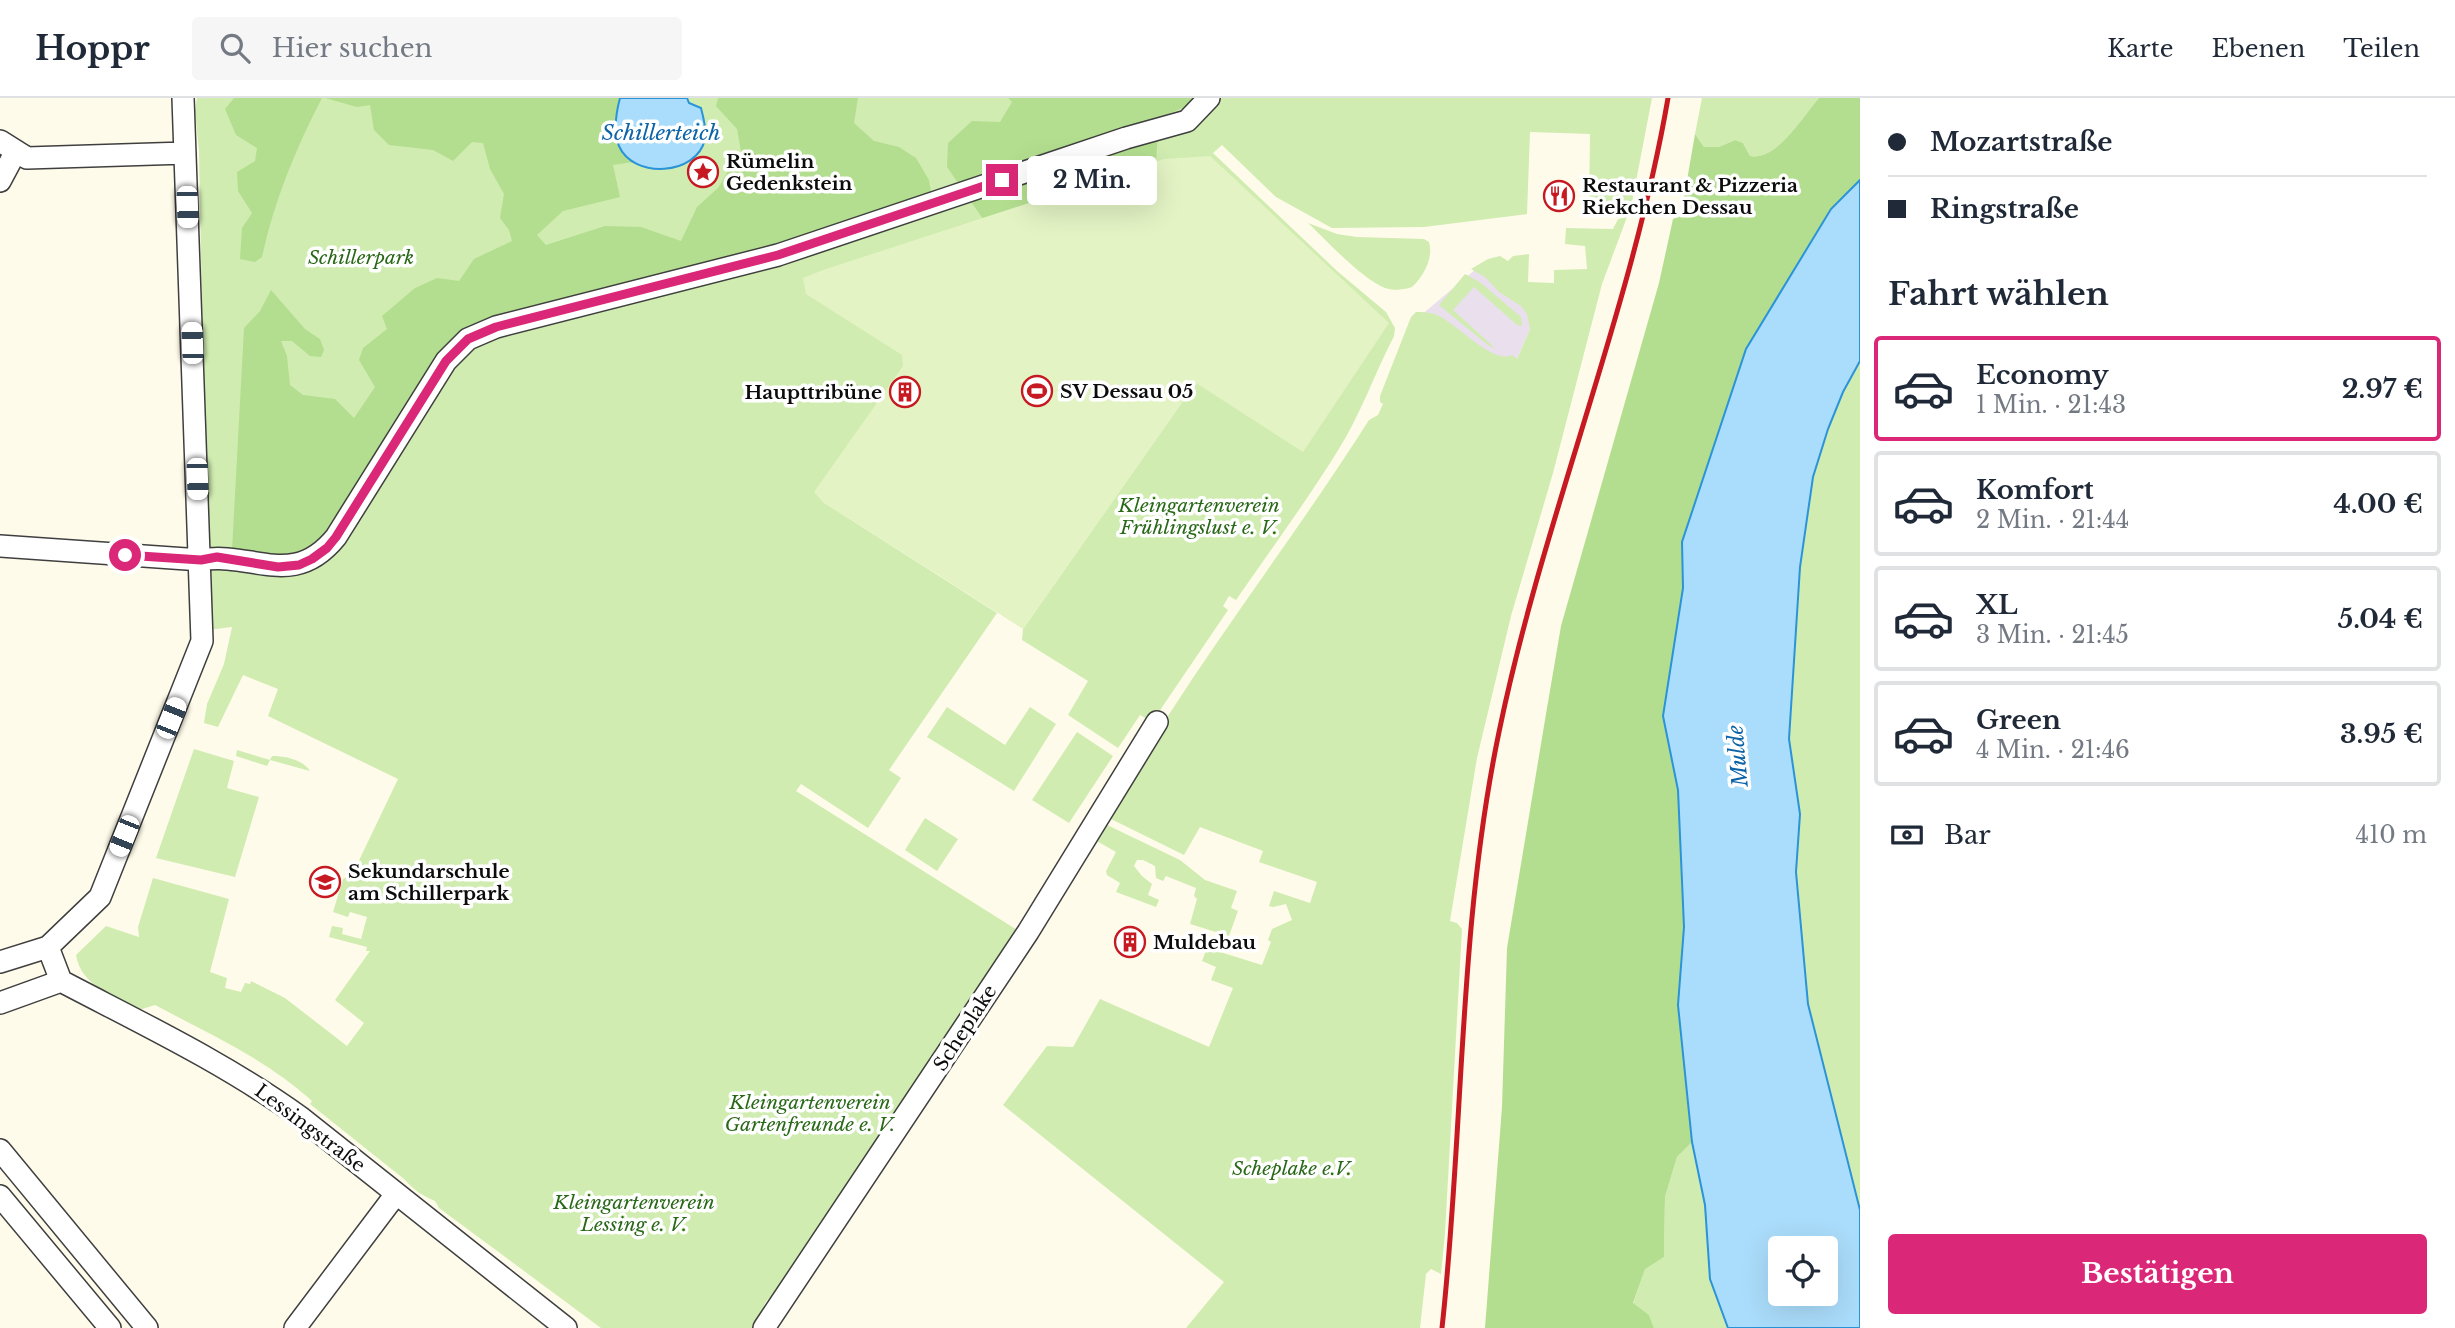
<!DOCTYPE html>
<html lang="de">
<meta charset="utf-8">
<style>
body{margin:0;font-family:"Libre Baskerville",serif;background:#f6f6f7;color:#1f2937;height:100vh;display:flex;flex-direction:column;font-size:26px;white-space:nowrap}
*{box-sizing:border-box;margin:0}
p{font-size:23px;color:#747a83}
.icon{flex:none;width:38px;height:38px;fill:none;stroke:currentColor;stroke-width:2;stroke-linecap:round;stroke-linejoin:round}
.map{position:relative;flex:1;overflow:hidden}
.panel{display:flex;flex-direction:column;background:#fff;width:595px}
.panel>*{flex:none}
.banner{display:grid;align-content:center;height:154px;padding:0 28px;background:#fff}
.controls{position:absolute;left:1768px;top:1138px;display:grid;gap:14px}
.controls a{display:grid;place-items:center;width:70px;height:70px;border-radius:7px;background:#fff;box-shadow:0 7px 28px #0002;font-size:35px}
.end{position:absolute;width:32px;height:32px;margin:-16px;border:9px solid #db2777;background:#fff;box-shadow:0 0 0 4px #fff}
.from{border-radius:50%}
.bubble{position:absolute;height:49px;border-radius:7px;background:#fff;box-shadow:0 7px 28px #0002;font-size:23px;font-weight:700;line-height:49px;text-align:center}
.car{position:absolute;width:21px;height:42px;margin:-21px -10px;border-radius:9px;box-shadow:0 0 5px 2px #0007;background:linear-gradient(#fff 24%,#345 0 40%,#fff 0 76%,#345 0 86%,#fff 0)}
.banner b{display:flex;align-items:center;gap:24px;height:66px;font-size:26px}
.banner b+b{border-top:2px solid #e0e1e3}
.banner i{width:18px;height:18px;background:#1f2937}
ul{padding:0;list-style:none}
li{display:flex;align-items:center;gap:21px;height:105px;margin:0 14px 10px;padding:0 14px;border:4px solid #e0e1e3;border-radius:7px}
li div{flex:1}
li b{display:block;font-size:26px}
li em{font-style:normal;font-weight:700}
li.selected{border-color:#db2777}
li>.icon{width:63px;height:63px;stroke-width:1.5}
h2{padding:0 28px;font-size:32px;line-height:84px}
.pay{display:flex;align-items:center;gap:18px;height:77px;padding:0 28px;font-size:26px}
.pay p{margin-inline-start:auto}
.primary-button{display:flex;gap:14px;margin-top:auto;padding:14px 28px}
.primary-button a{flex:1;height:80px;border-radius:7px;background:#db2777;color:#fff;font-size:28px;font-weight:700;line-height:80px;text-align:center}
header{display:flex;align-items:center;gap:42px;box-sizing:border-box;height:98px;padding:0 35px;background:#fff;border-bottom:2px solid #e0e1e3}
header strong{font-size:33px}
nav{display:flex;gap:38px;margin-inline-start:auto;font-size:24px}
.search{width:490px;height:63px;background:#f6f6f7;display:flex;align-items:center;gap:18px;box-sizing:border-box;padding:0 24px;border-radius:7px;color:#747a83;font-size:26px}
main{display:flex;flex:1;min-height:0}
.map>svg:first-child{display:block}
.industrial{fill:#eadfec}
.green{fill:#d0ecb1}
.forest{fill:#b3de8f}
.pitch{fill:#e3f3c4}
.water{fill:#aaddfb;stroke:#2b93d8;stroke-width:2;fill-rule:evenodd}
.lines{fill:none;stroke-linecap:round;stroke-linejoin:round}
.minor-casing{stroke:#3f3f3f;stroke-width:24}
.minor{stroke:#fff;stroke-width:21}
.rail{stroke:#c61921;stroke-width:5}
.route{stroke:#db2777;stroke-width:9}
.labels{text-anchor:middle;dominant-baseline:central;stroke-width:7;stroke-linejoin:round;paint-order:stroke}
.poi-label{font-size:19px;font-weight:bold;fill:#0c0c0c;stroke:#fff;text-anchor:start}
.park-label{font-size:19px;font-style:italic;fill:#286817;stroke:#fff}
.street-label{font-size:19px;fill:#0c0c0c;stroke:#fff}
.water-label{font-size:21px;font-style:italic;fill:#0c63a7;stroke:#fff}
</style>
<header>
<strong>Hoppr</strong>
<div class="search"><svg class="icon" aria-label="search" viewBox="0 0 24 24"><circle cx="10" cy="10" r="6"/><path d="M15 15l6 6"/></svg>Hier suchen</div>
<nav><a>Karte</a><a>Ebenen</a><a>Teilen</a></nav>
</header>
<main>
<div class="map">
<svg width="1860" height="1230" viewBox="0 0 1860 1230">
<rect width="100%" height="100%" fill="#fffbea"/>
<!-- industrial -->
<path class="industrial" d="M 1482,166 L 1528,185 L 1533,224 L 1513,270 L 1414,223 Z"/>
<!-- green -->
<path class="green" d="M 197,0 L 1652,0 L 1632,104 L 1589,106 L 1590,36 L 1530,34 L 1527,116 L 1424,129 L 1332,130 L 1276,99 L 1222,47 L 1213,55 L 1337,173 L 1386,214 L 1395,230 L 1394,238 C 1374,277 1360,318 1337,354 C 1305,405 1270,453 1236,502 L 1229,498 L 1223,508 L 1228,512 L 1152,624 L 1140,617 L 1118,650 L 1068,617 L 1088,583 L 1022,542 L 1023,531 L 1185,300 L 1113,78 L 963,127 L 912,258 L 823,404 L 997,515 L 889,672 L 901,680 L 868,730 L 801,686 L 796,693 L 1022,835 L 945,951 L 938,947 L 933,955 L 936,958 L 872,1049 L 779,1194 C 756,1205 768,1214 756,1230 L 601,1230 L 439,1110 L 435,1103 C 422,1098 413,1091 404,1081 L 310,1006 L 312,1003 C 266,961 209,936 155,907 L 139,912 C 114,898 81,888 76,857 L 106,828 L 139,839 L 138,829 L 153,780 L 229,801 L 210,874 L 227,880 L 225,890 L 241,894 L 245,885 L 250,886 L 251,883 L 285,900 L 347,948 L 364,925 L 335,902 L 370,853 L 366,853 L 367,849 L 329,839 L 332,828 L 343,830 L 342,836 L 361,841 L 367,819 L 350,814 L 348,819 L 333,814 L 343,781 L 353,775 L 398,681 L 268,618 L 278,591 L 243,577 L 218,629 L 204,625 L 207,606 L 224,566 L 232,529 L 208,532 L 199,53 L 195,13 Z
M 1702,0 L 1819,0 C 1803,18 1777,63 1750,58 L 1743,45 L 1735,42 L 1719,49 L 1704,49 L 1695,36 Z
M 1627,119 L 1602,186 L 1553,375 L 1511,518 L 1477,660 L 1450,823 L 1457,825 L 1462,831 L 1445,1135 L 1441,1176 L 1431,1171 L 1426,1176 L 1420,1230 L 1186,1230 L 1224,1184 L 1003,1007 L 1047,948 L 1073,949 L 1100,901 L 1209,949 L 1233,890 L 1211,882 L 1216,869 L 1202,863 L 1207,850 L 1262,867 L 1271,844 L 1268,842 L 1272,831 L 1292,822 L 1286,806 L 1273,809 L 1269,808 L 1274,793 L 1310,805 L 1317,784 L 1259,764 L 1263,753 L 1200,729 L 1184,757 L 1107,719 L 1169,624 L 1168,618 C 1232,518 1305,423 1369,322 L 1378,317 L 1383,306 L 1380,304 L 1380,298 L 1411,219 L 1416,214 C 1423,214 1430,214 1437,217 C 1456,225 1493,267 1512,257 L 1517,261 L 1530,231 L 1527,216 L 1521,208 L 1499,194 L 1485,179 L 1471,171 L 1488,161 L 1500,158 L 1508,163 L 1513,158 L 1529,156 L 1528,184 L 1554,185 L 1554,172 L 1587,171 L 1585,148 L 1565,146 L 1566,130 L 1613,131 L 1618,121 Z
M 1308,125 L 1337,136 L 1357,139 L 1424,141 L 1429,144 C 1434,160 1423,179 1412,189 C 1403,192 1394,193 1385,190 C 1362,181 1327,143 1308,125 Z
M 1465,176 L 1481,185 L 1521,219 L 1522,228 L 1517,227 L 1474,189 L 1453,212 L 1496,251 L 1488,247 L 1439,207 Z
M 1860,263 L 1860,1112 L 1808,906 L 1796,774 L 1800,716 L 1789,641 L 1800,469 L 1813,379 L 1828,331 L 1843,294 Z
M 947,609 L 1005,647 L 1030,609 L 1056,626 L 1014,693 L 927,639 Z
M 1077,634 L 1113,658 L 1069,725 L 1032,702 Z
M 194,651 L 234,663 L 227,690 L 259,699 L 235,779 L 156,760 Z
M 237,652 L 270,662 L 272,658 C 286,658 303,662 310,673 L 270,662 L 267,668 L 236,658 Z
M 925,720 L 958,741 L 937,773 L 905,752 Z
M 1105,726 L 1180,762 L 1205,782 L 1237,793 L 1231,810 L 1238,813 L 1229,838 L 1190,826 L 1197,801 L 1194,798 L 1196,790 L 1166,778 L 1163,783 L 1156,780 L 1155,768 L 1143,762 L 1137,762 L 1134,768 L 1142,778 L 1152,786 L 1148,797 L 1159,802 L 1156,809 L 1116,794 L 1120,785 L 1107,777 L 1106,773 L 1116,754 L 1095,742 Z
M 1692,1044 L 1705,1107 L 1710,1181 L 1728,1230 L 1654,1230 L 1649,1217 L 1633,1206 L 1645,1170 L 1664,1159 L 1665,1099 L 1677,1059 Z"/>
<!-- forest -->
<path class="forest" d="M 234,0 L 322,0 C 296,50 274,103 262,159 L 255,164 L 240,161 L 242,130 L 252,115 L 238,93 L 237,74 L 255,63 L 257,50 L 236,37 L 225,11 Z
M 325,0 L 620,0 L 616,16 L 619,50 L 633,64 L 613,67 L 620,99 L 563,113 L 537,137 L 546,147 L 605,128 L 641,129 L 681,143 L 697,109 L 718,90 L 731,68 L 742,59 L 737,31 L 716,8 L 718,0 L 858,0 L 854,25 L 874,43 L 899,49 L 916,60 L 929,82 L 931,94 L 848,125 L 749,159 L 475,229 L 320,450 L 290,462 L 232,452 L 244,230 L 260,213 L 271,192 L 305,231 L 320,241 L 324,252 L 321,259 L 310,258 L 292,243 L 281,243 L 287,258 L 290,287 L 303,297 L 335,301 L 354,320 L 375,289 L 359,262 L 363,250 L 387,231 L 382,218 L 415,190 L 437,180 L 459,183 L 474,161 L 512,143 L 509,132 L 500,120 L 504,96 L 490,71 L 483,45 L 472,44 L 453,63 L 433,52 L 389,47 L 374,32 L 370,7 L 357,9 Z
M 1008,0 L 1197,0 L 1192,6 L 1159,20 L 1156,64 L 983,121 L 947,69 L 948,45 L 972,23 L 1000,24 L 1012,4 Z
M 1819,0 L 1860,0 L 1860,82 L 1831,111 L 1746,251 L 1682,445 L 1683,490 L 1663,618 L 1678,692 L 1684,829 L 1678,907 L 1692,1044 L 1677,1059 L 1665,1099 L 1664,1159 L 1645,1171 L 1633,1205 L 1649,1217 L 1654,1230 L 1485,1230 L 1502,1009 L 1507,850 L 1547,610 L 1561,528 L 1659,185 L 1673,121 L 1681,117 L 1695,36 L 1704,49 L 1719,49 L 1735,42 L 1743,45 L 1750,58 C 1777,63 1803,18 1819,0 Z"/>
<!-- pitch -->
<path class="pitch" d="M 1210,58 L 1389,225 L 1303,354 L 1193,283 L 1185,300 L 1023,531 L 823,404 L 814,394 L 903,268 L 902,257 L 806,196 L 803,180 L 823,172 L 1164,61 Z"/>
<!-- water -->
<path class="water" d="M 620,0 L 687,0 L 689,5 L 701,10 C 703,19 707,31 705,41 C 697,78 633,81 619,48 C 613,33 616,15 620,0 Z
M 1860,82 L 1860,263 L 1843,294 L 1828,331 L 1813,379 L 1800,469 L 1789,641 L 1800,716 L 1796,774 L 1808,906 L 1860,1112 L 1860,1230 L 1728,1230 L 1710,1181 L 1705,1107 L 1692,1044 L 1678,907 L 1684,829 L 1678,692 L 1663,618 L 1683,490 L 1682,444 L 1746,251 L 1831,111 ZM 1780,1150 L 1825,1150 L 1825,1195 L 1780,1195 Z"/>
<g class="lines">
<!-- minor casing -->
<g class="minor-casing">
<path id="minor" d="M 0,43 L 27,60 L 185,55
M 0,83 L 16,53
M 0,448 L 201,462 C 253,453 293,492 336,439 L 446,263 L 468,241 L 496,229 L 778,157 L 1126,40 L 1187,23 L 1209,0
M 48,849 L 61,883 C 143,926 225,965 300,1019 L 566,1230
M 0,864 L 48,849 L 100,799 L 202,543 L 183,0
M 0,905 L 61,883
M 0,1052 L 147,1230
M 0,1098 L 110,1230
M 295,1230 L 396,1096
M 764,1230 L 1028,834 L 1157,624"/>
</g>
<!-- minor -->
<use href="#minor" class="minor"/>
<!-- rail -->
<path class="rail" d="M 1442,1230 C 1464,1031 1458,830 1499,634 C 1543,420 1631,215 1668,0"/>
</g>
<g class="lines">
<!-- route -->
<path class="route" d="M 125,457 L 201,462 L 217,459 L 278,469 L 299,467 L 312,461 L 327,450 L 336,439 L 446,263 L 468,241 L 496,229 L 778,157 L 1002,82"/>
</g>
<!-- icons -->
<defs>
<g id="sight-ring" transform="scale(1.575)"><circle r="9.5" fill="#fff" stroke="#c61921" stroke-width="1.5"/><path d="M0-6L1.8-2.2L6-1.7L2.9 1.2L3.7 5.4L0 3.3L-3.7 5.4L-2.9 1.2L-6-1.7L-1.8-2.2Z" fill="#c61921"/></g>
<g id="restaurant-ring" transform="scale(1.575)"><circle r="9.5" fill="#fff" stroke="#c61921" stroke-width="1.5"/><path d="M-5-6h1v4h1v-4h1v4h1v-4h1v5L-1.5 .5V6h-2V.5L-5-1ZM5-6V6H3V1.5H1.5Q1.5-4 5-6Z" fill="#c61921"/></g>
<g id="stadium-ring" transform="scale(1.575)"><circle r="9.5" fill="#fff" stroke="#c61921" stroke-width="1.5"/><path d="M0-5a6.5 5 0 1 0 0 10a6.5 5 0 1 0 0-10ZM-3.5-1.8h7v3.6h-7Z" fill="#c61921"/></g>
<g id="building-ring" transform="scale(1.575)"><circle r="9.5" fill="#fff" stroke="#c61921" stroke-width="1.5"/><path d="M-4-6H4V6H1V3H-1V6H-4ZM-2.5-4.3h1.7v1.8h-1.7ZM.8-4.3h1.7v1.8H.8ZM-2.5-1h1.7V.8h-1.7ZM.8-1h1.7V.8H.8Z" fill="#c61921"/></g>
<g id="school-ring" transform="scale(1.575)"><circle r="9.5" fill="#fff" stroke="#c61921" stroke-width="1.5"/><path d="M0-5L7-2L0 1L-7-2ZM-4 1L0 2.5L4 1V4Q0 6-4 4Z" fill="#c61921"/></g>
</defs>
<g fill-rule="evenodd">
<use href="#sight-ring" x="703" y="74"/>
<use href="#restaurant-ring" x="1559" y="98"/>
<use href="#stadium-ring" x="1037" y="293"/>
<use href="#building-ring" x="905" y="294"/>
<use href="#school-ring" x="325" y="784"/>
<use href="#building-ring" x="1130" y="844"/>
</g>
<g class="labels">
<!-- poi labels -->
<g class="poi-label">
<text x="726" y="63">Rümelin<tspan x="726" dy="22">Gedenkstein</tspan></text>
<text x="1582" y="87">Restaurant &amp; Pizzeria<tspan x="1582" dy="22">Riekchen Dessau</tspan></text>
<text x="1060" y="293">SV Dessau 05</text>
<text x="882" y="294" text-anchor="end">Haupttribüne</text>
<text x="348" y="773">Sekundarschule<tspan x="348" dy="22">am Schillerpark</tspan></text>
<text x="1153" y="844">Muldebau</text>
</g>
<!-- park labels -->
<g class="park-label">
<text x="361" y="159">Schillerpark</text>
<text x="1199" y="407">Kleingartenverein<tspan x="1199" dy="22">Frühlingslust e. V.</tspan></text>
<text x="810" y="1004">Kleingartenverein<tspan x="810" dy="22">Gartenfreunde e. V.</tspan></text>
<text x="1292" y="1070">Scheplake e.V.</text>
<text x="634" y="1104">Kleingartenverein<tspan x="634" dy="22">Lessing e. V.</tspan></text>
</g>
<!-- street labels -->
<g class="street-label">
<text transform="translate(965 930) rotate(-57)">Scheplake</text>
<text transform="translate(310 1030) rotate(37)">Lessingstraße</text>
</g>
<!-- water labels -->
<g class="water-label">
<text x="661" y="35">Schillerteich</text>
<text transform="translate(1738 658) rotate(-95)">Mulde</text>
</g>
</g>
</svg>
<div class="controls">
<a><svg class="icon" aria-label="locate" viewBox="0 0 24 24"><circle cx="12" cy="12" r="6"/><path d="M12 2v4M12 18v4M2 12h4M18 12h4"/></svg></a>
</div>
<i class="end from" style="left:125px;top:457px"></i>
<i class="end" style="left:1002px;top:82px"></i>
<div class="bubble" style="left:1027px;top:58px;width:130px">2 Min.</div>
<i class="car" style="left:187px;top:109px;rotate:178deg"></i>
<i class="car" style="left:192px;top:245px;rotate:358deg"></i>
<i class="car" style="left:197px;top:381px;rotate:178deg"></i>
<i class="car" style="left:171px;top:620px;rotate:22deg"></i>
<i class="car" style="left:124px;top:738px;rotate:202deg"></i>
</div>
<section class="panel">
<div class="banner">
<b><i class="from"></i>Mozartstraße</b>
<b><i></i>Ringstraße</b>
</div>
<h2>Fahrt wählen</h2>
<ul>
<li class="selected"><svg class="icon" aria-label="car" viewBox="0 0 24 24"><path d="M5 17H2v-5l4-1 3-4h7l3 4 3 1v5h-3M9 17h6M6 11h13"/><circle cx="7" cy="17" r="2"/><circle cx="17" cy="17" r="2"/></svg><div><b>Economy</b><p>1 Min. · 21:43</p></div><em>2.97 €</em></li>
<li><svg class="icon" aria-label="car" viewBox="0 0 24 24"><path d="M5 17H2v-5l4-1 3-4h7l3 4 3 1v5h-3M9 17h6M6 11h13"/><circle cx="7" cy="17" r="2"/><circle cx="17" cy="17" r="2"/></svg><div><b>Komfort</b><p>2 Min. · 21:44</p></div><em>4.00 €</em></li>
<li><svg class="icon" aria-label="car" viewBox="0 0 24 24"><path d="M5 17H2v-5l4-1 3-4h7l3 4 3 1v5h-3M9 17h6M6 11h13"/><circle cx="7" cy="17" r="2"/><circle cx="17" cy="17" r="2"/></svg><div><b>XL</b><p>3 Min. · 21:45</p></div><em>5.04 €</em></li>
<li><svg class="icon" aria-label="car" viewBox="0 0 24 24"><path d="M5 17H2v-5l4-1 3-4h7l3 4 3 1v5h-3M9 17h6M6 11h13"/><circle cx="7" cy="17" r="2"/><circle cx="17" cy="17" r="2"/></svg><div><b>Green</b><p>4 Min. · 21:46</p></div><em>3.95 €</em></li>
</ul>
<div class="pay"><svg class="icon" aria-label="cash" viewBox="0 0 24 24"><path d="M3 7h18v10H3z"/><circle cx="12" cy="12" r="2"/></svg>Bar<p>410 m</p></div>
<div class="primary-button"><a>Bestätigen</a></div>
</section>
</main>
